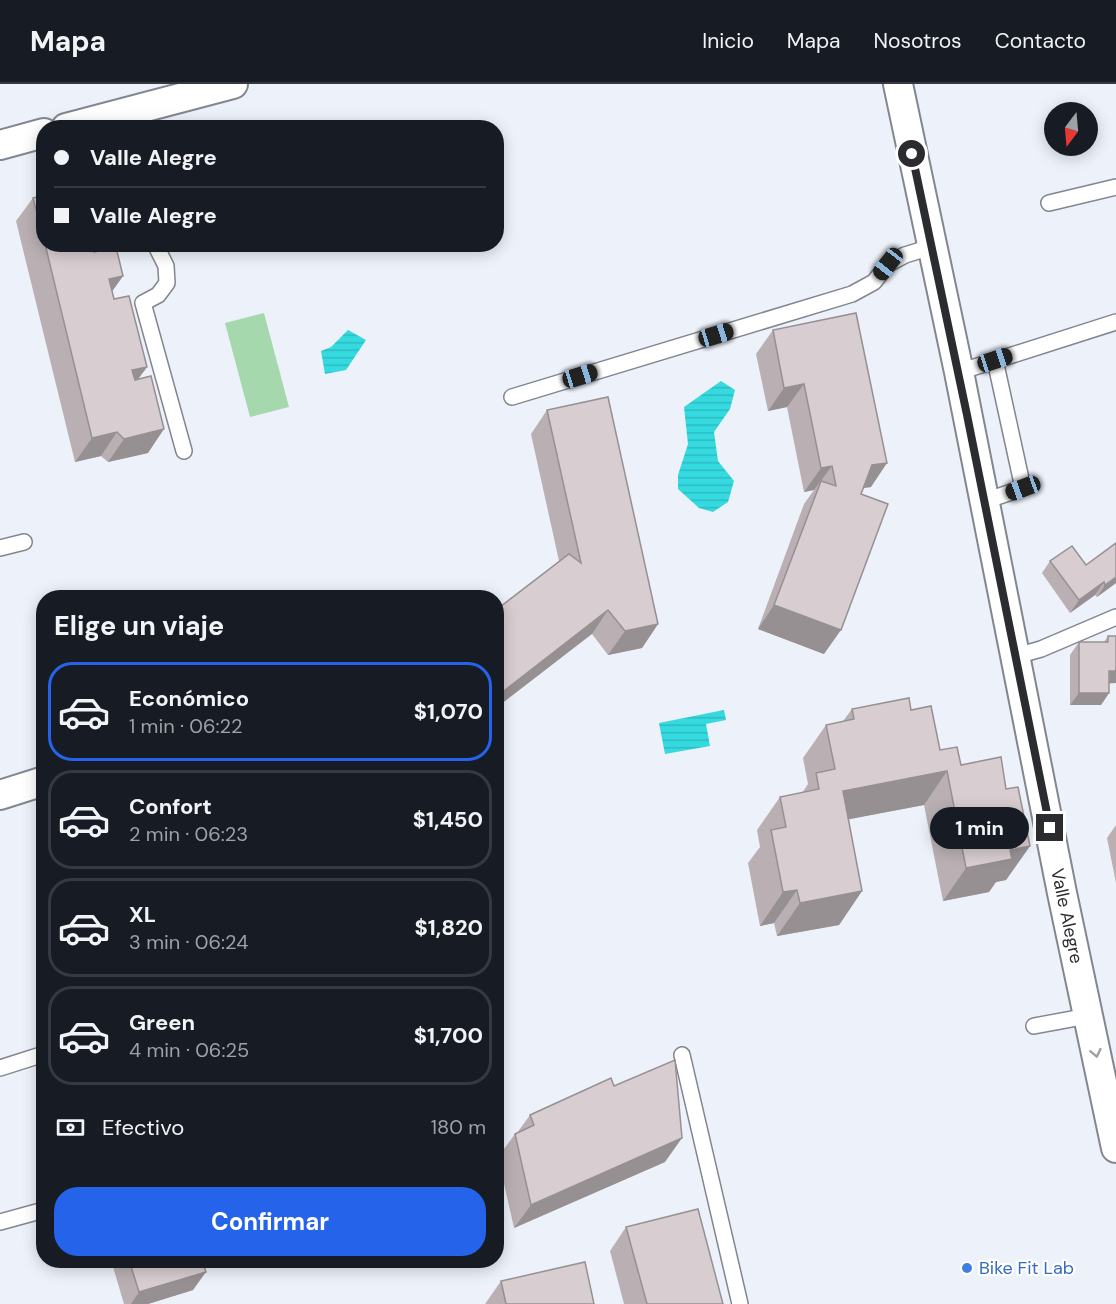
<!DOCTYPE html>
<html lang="es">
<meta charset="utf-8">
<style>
body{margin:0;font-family:"DM Sans",sans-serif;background:#20242c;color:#f1f3f6;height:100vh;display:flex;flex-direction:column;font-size:22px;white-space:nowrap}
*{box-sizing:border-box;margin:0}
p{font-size:20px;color:#9ea1a6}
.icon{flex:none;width:33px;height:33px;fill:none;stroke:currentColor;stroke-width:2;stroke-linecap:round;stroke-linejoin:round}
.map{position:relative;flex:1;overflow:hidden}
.panel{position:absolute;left:36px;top:506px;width:468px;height:678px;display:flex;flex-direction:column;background:#171b24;border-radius:24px;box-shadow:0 3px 15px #0003}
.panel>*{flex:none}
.top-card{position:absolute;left:36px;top:36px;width:468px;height:132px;border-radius:24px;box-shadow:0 3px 15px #0003;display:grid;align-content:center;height:132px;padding:0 18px;background:#171b24}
.needle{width:39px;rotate:196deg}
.fabs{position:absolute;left:1044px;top:18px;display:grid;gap:12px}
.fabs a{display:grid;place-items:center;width:54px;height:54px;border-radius:50%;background:#171b24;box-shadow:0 3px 15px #0003;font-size:30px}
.end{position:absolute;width:27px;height:27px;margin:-14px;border:8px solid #2a2c2f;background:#fff;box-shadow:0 0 0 3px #fff}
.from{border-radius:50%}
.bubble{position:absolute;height:42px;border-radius:21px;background:#171b24;box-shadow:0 3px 15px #0003;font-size:20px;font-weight:700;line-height:42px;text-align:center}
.car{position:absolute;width:18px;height:36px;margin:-18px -9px;border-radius:8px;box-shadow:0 0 4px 2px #0007;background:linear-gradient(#222 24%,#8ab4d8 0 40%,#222 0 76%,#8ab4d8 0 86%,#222 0)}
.top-card b{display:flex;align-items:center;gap:21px;height:57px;font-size:22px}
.top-card b+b{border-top:2px solid #363941}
.top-card i{width:15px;height:15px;background:#f1f3f6}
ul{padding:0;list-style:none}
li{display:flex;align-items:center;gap:18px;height:99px;margin:0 12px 9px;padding:0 6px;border:3px solid #363941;border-radius:24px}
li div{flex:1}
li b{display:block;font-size:22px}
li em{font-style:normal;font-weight:700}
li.on{border-color:#2563eb}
li>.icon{width:54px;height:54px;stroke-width:1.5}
h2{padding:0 18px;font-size:27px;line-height:72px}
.pay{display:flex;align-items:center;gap:15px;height:66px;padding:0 18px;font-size:22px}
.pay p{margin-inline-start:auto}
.button{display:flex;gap:12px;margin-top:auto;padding:12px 18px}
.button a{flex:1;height:69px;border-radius:24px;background:#2563eb;color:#fff;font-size:24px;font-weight:700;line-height:69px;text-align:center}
header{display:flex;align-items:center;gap:36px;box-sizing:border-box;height:84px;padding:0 30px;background:#171b24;border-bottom:2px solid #363941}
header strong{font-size:28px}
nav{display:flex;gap:33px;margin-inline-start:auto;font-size:21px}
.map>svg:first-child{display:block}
.garden{fill:#a5d9ad}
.water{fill:url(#water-rules)}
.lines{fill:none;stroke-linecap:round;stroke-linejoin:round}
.service-casing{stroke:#82868e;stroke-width:18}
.minor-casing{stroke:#82868e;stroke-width:32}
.service{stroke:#fff;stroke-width:15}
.minor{stroke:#fff;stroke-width:28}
.wall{fill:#bab0b4}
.shaded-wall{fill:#979092}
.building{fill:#d8cdd1;stroke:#979092;stroke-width:1.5}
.oneway{stroke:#9fa0a1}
.route{stroke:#2a2c2f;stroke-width:8}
.shop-dot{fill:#3f7fe0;stroke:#fff;stroke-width:2}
.labels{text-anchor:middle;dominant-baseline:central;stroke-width:4.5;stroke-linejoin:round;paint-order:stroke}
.street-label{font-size:18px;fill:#2a2c2f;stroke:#fff}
.shop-label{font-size:18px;fill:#366cbe;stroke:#fff;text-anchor:start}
</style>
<header>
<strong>Mapa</strong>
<nav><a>Inicio</a><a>Mapa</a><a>Nosotros</a><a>Contacto</a></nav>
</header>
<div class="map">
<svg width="1116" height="1220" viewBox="0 0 1116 1220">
<defs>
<pattern id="water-rules" width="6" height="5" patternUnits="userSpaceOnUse" patternTransform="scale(1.5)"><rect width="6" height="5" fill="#34dadf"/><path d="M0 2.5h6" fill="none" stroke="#2ebbc0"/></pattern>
</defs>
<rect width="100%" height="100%" fill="#ecf1fa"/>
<!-- garden -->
<path class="garden" d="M 264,229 L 289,323 L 250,333 L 225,239 Z"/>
<!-- water -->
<path class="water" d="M 348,246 L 366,256 L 346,286 L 325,290 L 321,267 L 331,263 Z
M 721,297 L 735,306 L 730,325 L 714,348 L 718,377 L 734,397 L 728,418 L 713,428 L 699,424 L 678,405 L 678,391 L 688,360 L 684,323 Z
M 724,626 L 726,636 L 706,640 L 710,662 L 665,670 L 659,639 Z"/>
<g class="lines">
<!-- service casing -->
<g class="service-casing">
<path id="service" d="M 1049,119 L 1116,103
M 155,160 L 166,182 L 167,199 L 158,211 L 143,219 L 184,367
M 959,288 L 1116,238
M 512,313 L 852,210 L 874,198 L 888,180 L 905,171 L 931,163
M 985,417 L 1023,404 L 995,276
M 0,464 L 24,458
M 1016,572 L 1041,565 L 1116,533
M 1034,942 L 1088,932
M 682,971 L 740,1220
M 0,984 L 44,970
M 0,1138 L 44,1126"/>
</g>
<!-- minor casing -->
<g class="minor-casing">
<path id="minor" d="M 898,0 L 959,288 L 1062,809 L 1116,1064
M 66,44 L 233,0
M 0,61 L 44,49
M 0,711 L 44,697"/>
</g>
<!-- service -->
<use href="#service" class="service"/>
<!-- minor -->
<use href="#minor" class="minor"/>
</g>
<!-- wall -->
<path class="wall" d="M 44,111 L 44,160 L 92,160 L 94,168 L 123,192 L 112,207 L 114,215 L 147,283 L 137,296 L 148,369 L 108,378 L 101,372 L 75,378 L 16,137 L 33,114 Z
M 773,246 L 871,403 L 864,404 L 861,410 L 824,570 L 758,545 L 804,420 L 814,406 L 804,408 L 787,323 L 768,327 L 756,270 Z
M 547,326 L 658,540 L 642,564 L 608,571 L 592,550 L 559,477 L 531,350 Z
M 1050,477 L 1086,481 L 1116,499 L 1097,513 L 1095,511 L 1070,529 L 1042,489 Z
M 1108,552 L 1116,552 L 1116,599 L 1109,599 L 1109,609 L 1101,621 L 1070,621 L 1070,571 L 1079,558 L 1104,558 Z
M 852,625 L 911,626 L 940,666 L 961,681 L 1006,705 L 1030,762 L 1006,796 L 996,798 L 989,808 L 943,817 L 924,721 L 848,735 L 862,807 L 839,841 L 777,852 L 774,839 L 760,842 L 748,779 L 760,763 L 757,746 L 780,713 L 802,709 L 808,700 L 803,674 L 826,641 L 843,637 Z
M 1116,741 L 1116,799 L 1107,754 Z
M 614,1002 L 665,1078 L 514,1144 L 498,1073 L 515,1050 L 517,1049 L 530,1031 Z
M 626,1143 L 723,1220 L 624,1220 L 610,1167 Z
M 111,1176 L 202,1176 L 193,1206 L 148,1220 L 124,1220 Z
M 501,1197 L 594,1220 L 485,1220 Z"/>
<!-- shaded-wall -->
<path class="shaded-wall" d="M 123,192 L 106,216 L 109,195 Z
M 147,283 L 130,306 L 132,286 Z
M 804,300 L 787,323 L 768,327 L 784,304 Z
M 164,345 L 148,369 L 108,378 L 124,355 Z
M 117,348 L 101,372 L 75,378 L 92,354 Z
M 887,379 L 871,403 L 856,405 L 872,381 Z
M 832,382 L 814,406 L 804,408 L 821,384 Z
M 1116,493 L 1116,499 L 1097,513 L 1105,501 Z
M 1104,498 L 1095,511 L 1070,529 L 1079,516 Z
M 774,521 L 841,546 L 824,570 L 758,545 Z
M 608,526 L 592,550 L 496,624 L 496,613 Z
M 658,540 L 642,564 L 608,571 L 625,547 Z
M 1109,587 L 1116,587 L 1116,599 L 1101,600 Z
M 1079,609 L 1109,609 L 1101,621 L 1070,621 Z
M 947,687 L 924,721 L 819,741 L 843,707 Z
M 1030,762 L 1006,796 L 996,798 L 989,808 L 943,817 L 966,784 L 1010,766 Z
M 797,806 L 774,839 L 760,842 L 783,808 Z
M 862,807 L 839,841 L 777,852 L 800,819 Z
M 682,1054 L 665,1078 L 514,1144 L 531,1121 Z
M 241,1176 L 252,1176 L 238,1179 Z
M 206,1188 L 193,1206 L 148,1220 L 131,1220 L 139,1208 Z"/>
<!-- building -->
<path class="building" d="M 44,111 L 44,156 L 33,114 Z
M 45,160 L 92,160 L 94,168 L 116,163 L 123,192 L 109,195 L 114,215 L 129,212 L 147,283 L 132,286 L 135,296 L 151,292 L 164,345 L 124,355 L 117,348 L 92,354 Z
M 856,229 L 887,379 L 872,381 L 861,410 L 888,420 L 841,546 L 774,521 L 821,397 L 836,402 L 832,382 L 821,384 L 804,300 L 784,304 L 773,246 Z
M 608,313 L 658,540 L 625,547 L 608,526 L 496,613 L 496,526 L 569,470 L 581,479 L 547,326 Z
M 1116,459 L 1116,493 L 1105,501 L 1104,498 L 1079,516 L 1050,477 L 1072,462 L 1086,481 Z
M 1108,552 L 1116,552 L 1116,587 L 1109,587 L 1109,609 L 1079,609 L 1079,558 L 1108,558 Z
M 909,614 L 911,626 L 931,622 L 940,666 L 957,663 L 961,681 L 1001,673 L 1006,705 L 1018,703 L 1030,762 L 1010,766 L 1012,775 L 966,784 L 947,687 L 843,707 L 862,807 L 800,819 L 797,806 L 783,808 L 771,746 L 786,743 L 780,713 L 819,705 L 816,689 L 835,685 L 826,641 L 854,635 L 852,625 Z
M 675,976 L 682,1054 L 531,1121 L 515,1050 L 534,1041 L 530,1031 L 611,994 L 614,1002 Z
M 698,1125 L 723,1220 L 647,1220 L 626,1143 Z
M 129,1176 L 202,1176 L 206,1188 L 139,1208 Z
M 585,1178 L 594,1220 L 506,1220 L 501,1197 Z"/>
<!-- one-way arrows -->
<defs><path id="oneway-chevron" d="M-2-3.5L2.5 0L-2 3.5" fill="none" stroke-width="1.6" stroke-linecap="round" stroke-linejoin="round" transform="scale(1.5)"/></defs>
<use class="oneway" href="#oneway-chevron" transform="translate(1096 969) rotate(78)"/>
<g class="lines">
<!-- route -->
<path class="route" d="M 912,70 L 967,331 L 1050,744"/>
</g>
<!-- markers -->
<circle class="shop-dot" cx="967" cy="1184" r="6"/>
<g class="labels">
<!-- street labels -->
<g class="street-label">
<text transform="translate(1067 832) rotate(78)">Valle Alegre</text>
</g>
<!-- shop labels -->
<g class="shop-label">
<text x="979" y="1184">Bike Fit Lab</text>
</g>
</g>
</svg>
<div class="fabs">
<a><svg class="needle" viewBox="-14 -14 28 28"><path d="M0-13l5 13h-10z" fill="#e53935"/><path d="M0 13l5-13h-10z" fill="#9ea1a6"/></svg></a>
</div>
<i class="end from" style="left:912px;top:70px"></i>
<i class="end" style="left:1050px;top:744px"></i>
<div class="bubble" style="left:930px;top:723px;width:99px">1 min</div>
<i class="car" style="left:888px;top:180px;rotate:218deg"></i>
<i class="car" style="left:716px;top:251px;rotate:73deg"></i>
<i class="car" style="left:995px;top:276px;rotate:72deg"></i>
<i class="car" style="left:580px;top:292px;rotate:73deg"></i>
<i class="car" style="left:1023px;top:404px;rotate:250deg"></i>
<div class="top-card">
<b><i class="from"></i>Valle Alegre</b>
<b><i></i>Valle Alegre</b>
</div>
<section class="panel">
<h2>Elige un viaje</h2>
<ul>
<li class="on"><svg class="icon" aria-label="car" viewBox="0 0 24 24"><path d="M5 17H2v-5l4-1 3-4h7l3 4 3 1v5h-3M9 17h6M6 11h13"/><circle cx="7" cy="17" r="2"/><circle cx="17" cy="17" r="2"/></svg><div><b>Económico</b><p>1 min · 06:22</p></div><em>$1,070</em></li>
<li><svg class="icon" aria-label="car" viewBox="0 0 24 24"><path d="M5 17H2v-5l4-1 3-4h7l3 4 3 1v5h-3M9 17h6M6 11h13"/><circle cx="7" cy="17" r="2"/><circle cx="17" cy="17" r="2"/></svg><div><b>Confort</b><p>2 min · 06:23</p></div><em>$1,450</em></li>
<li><svg class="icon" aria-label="car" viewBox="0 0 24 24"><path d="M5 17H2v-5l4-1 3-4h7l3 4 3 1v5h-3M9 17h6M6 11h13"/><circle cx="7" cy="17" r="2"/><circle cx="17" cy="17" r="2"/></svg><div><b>XL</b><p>3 min · 06:24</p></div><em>$1,820</em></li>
<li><svg class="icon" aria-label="car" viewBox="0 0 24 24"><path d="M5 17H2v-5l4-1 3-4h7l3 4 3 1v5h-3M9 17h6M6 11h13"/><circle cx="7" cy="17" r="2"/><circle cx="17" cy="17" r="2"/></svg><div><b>Green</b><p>4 min · 06:25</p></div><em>$1,700</em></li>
</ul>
<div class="pay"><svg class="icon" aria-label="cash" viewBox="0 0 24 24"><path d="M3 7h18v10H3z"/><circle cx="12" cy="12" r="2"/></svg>Efectivo<p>180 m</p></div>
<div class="button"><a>Confirmar</a></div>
</section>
</div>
